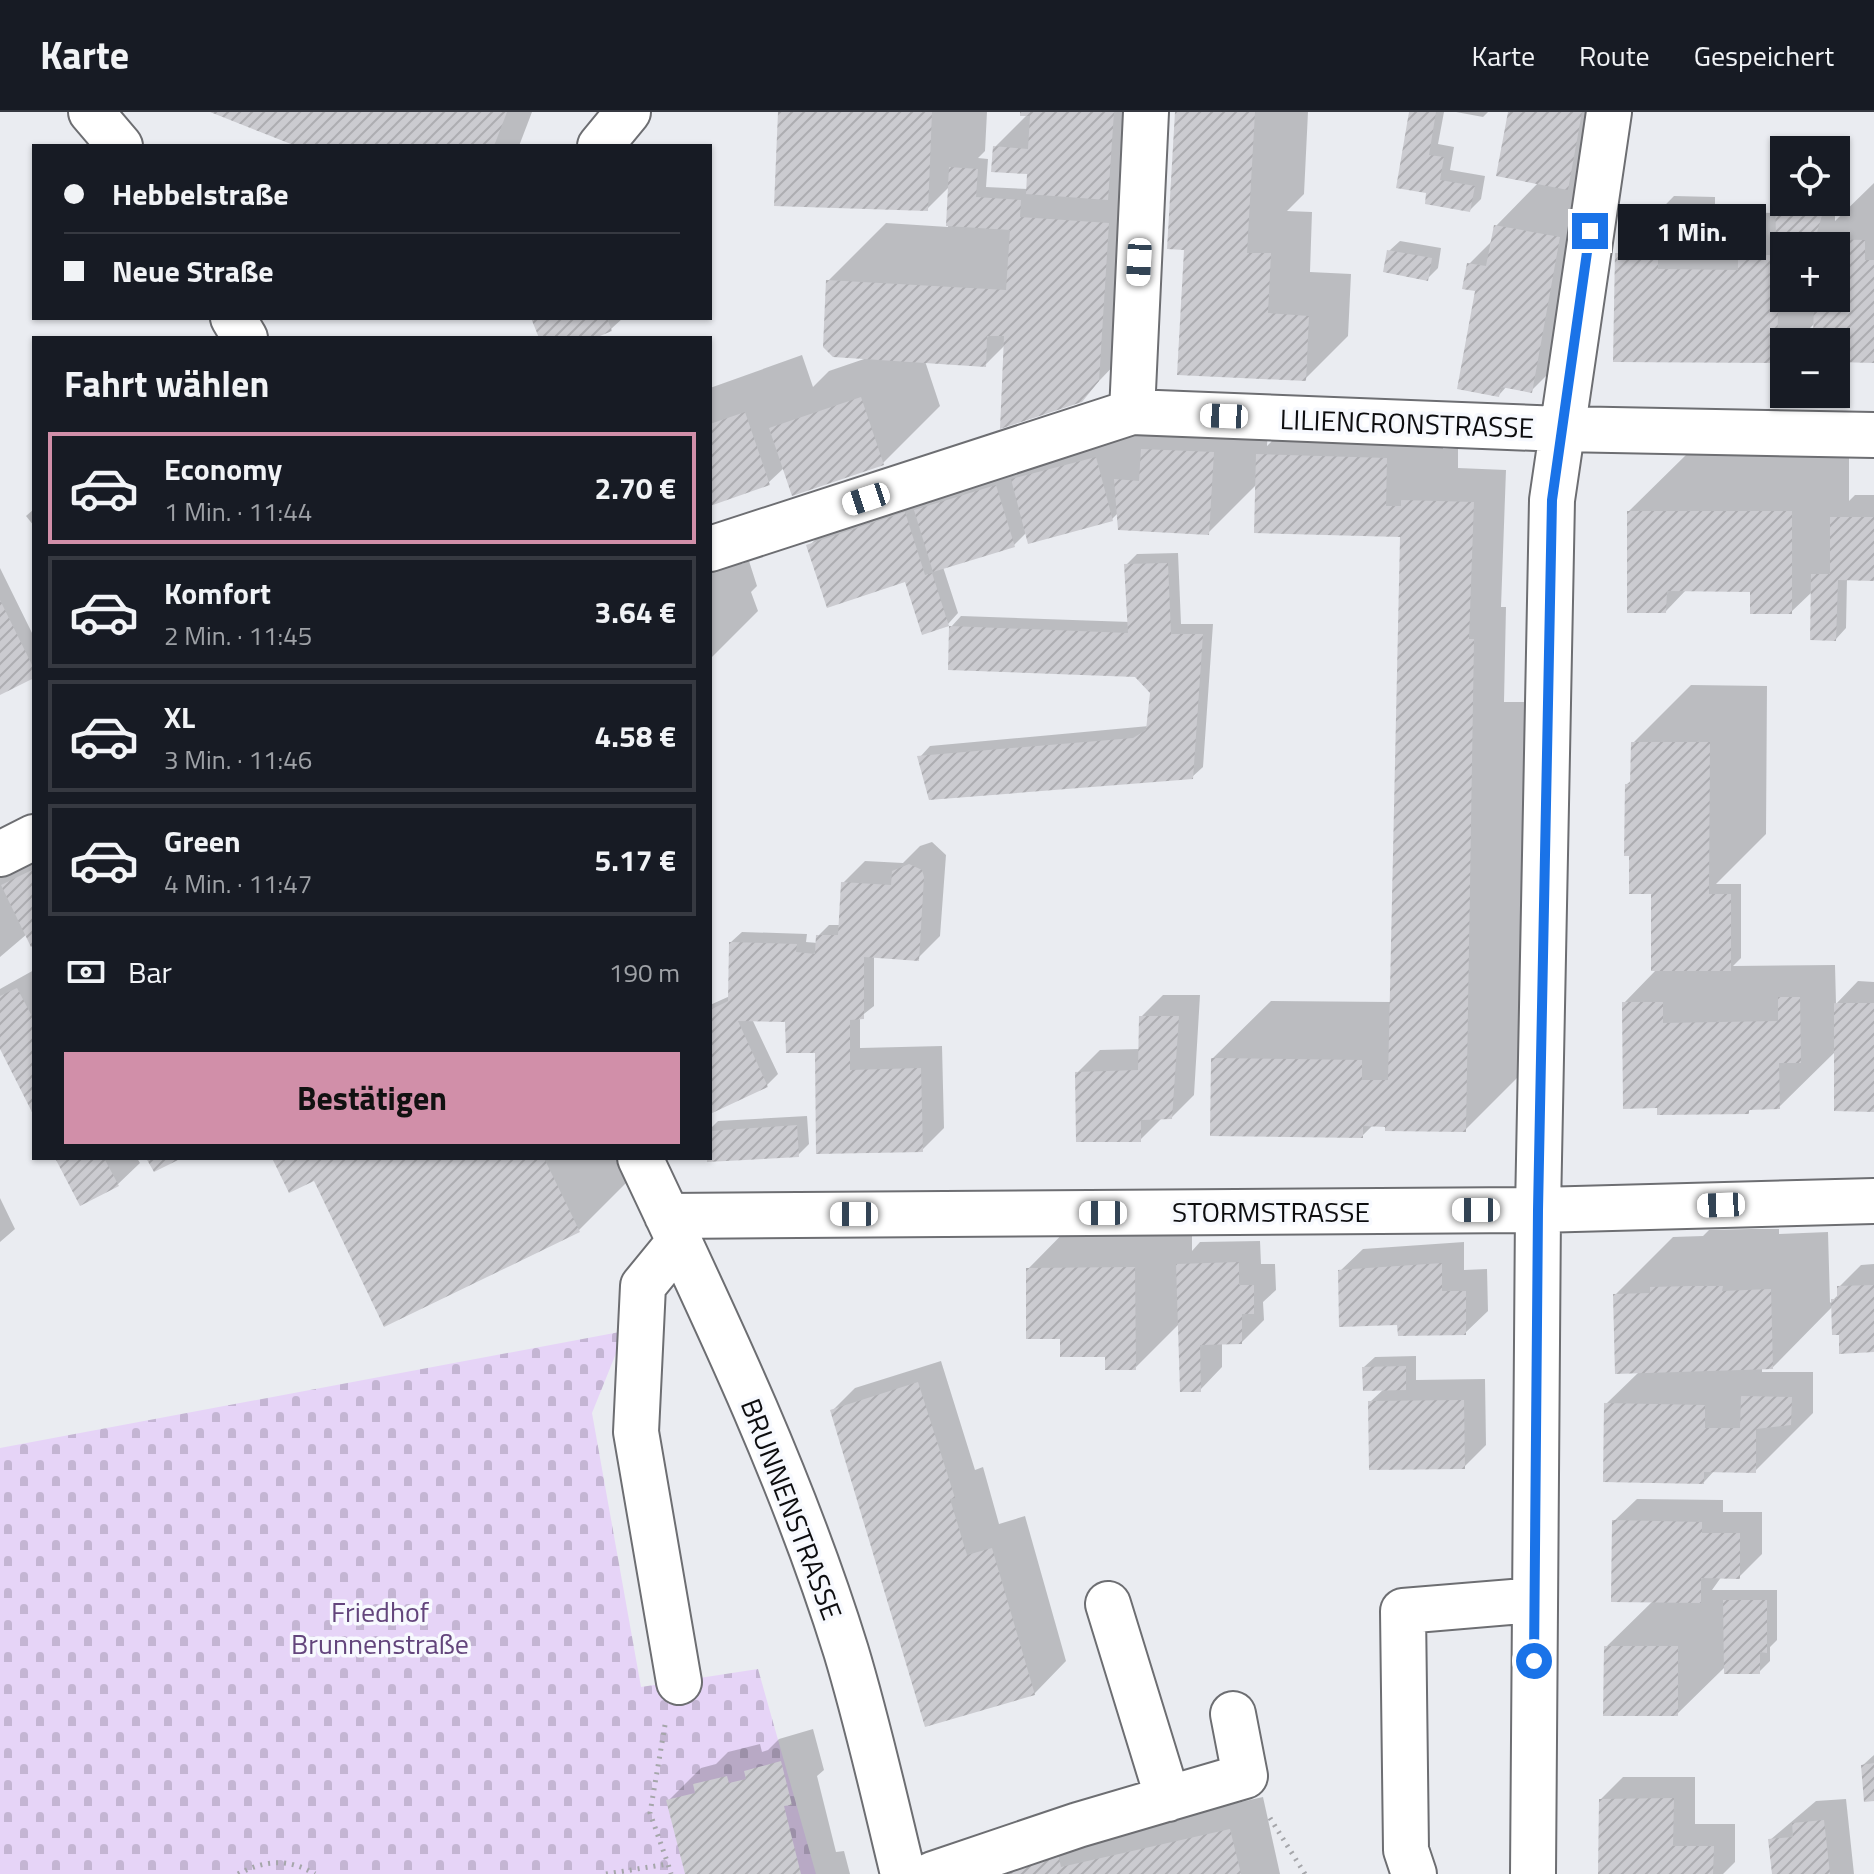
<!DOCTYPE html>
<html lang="de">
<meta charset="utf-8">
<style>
body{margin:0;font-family:"Titillium Web",sans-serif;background:#20242c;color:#f1f3f6;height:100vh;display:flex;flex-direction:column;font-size:30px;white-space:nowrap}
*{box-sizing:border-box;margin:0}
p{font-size:26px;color:#9ea1a6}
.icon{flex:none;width:44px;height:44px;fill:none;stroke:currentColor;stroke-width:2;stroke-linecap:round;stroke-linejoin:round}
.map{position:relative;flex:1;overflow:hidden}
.side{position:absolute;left:32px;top:224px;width:680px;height:824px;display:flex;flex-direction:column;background:#171b24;border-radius:0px;box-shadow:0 2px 6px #0004}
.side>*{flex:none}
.guide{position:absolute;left:32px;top:32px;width:680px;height:176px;border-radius:0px;box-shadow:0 2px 6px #0004;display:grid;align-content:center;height:176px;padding:0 32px;background:#171b24}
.fabs{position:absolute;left:1770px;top:24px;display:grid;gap:16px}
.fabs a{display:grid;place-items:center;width:80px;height:80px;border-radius:0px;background:#171b24;box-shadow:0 2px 6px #0004;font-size:40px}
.end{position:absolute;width:36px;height:36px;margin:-18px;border:10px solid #1a73e8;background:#fff;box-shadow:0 0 0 4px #fff}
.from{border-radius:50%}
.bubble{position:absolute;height:56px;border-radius:0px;background:#171b24;box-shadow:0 2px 6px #0004;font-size:26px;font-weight:700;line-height:56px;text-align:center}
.car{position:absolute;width:24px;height:48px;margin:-24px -12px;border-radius:10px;box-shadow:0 0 6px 2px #0007;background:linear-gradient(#fff 24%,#345 0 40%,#fff 0 76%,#345 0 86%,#fff 0)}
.guide b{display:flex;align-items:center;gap:28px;height:76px;font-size:30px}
.guide b+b{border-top:2px solid #363941}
.guide i{width:20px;height:20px;background:#f1f3f6}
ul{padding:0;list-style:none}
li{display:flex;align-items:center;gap:24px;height:112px;margin:0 16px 12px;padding:0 16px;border:4px solid #363941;border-radius:0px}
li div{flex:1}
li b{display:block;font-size:30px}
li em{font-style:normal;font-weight:700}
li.active{border-color:#d18fa9}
li>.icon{width:72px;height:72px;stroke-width:1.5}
h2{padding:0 32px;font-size:36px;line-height:96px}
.pay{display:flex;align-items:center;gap:20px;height:88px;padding:0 32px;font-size:30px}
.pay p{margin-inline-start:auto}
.primary-button{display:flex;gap:16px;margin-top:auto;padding:16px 32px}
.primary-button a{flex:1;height:92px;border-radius:0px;background:#d18fa9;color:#111;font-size:32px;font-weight:700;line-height:92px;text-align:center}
header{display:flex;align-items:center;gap:48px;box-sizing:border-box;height:112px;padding:0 40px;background:#171b24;border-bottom:2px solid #363941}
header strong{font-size:38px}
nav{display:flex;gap:44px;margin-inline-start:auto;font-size:28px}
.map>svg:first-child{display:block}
.cemetery{fill:url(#cemetery-stones)}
.shadow{fill:#0003;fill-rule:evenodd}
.building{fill:url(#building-hatch)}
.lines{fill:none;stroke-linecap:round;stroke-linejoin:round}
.minor-casing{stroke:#6d6e72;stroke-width:48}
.path{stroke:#a5a6aa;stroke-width:5;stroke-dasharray:2 6;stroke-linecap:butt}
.minor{stroke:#fff;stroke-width:44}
.route{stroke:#1a73e8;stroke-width:10}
.labels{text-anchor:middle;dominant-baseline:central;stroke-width:7;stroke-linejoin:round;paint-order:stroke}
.street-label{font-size:28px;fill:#0d0d0f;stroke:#f7f9fe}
.park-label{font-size:28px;fill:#63457c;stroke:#f7f9fe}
</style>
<header>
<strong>Karte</strong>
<nav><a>Karte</a><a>Route</a><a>Gespeichert</a></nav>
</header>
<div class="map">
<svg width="1874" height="1762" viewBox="0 0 1874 1762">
<defs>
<pattern id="cemetery-stones" width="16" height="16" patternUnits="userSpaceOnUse" patternTransform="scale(2)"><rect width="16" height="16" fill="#e6d4f7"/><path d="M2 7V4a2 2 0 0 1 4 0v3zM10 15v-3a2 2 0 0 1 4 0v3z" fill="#c4b5d3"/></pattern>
<pattern id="building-hatch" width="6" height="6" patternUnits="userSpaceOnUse" patternTransform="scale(2)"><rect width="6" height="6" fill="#cbcbd0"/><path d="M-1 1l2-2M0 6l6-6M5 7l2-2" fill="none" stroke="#adadb1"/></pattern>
</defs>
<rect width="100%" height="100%" fill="#eaecf1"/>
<!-- cemetery -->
<path class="cemetery" d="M 625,1219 L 592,1301 L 641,1575 L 758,1557 L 816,1762 L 0,1762 L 0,1336 Z"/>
<!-- shadow -->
<path class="shadow" d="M 215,0 L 532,0 L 519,34 L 301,34 Z
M 779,0 L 987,0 L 985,39 L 978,46 L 988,47 L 986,75 L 1028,77 L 1029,60 L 995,35 L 1028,2 L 1022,0 L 1167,0 L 1141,52 L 1166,54 L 1156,209 L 1081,288 L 1006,232 L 985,253 L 925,249 L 940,294 L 883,351 L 785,355 L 768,371 L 710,392 L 710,276 L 802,243 L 813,275 L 829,259 L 870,245 L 828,169 L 886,111 L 948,115 L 950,74 L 927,97 Z
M 1178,0 L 1308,0 L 1304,82 L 1287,99 L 1312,100 L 1310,160 L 1351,162 L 1348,224 L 1305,267 L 1186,136 Z
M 1411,0 L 1444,0 L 1438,32 L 1454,35 L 1450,58 L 1485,64 L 1481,87 L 1470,98 L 1428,79 Z
M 1456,0 L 1488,0 L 1483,5 Z
M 1510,0 L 1599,0 L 1589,221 L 1531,279 L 1507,274 L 1499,283 L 1469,152 L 1493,128 L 1496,114 L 1539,70 Z
M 1874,71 L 1874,249 L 1836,248 L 1836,230 L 1815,230 L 1815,211 L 1796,230 L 1784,230 L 1784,242 L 1776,249 L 1617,142 L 1674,84 L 1715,85 L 1715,100 L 1778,101 L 1777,84 L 1784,77 L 1784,90 L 1835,90 L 1835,109 ZM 1784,134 L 1836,134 L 1836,186 L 1784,186 Z
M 1400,129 L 1441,136 L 1438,156 L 1427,167 L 1389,139 Z
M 533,206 L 623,206 L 611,217 L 590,226 L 541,226 Z
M 1201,280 L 1270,283 L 1267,334 L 1316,286 L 1444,289 L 1443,337 L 1458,337 L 1458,356 L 1506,358 L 1501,495 L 1506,495 L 1504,590 L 1528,590 L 1522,961 L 1465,1018 L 1374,1012 L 1362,1024 L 1213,946 L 1271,889 L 1391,890 L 1402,423 L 1257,372 L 1208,421 L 1119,400 L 1112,407 L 1027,420 L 1014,433 L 943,455 L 958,501 L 948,512 L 907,470 L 809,434 L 866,376 L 1054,316 L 1161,319 Z
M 1687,342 L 1849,342 L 1849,389 L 1855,383 L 1874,383 L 1874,467 L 1847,466 L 1846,516 L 1836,527 L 1813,479 L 1791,500 L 1752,478 L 1687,477 L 1666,499 L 1629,399 Z
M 34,397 L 34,414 L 26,404 Z
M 733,426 L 742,452 L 749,449 L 757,474 L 751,480 L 758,499 L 710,547 L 710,434 Z
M 1178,441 L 1181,512 L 1213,512 L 1203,655 L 1192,665 L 920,645 L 930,634 L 1149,614 L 1152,581 L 1135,563 L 951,515 L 961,504 L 1130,510 L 1126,453 L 1137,442 Z
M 0,456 L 34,525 L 34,564 L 0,581 Z
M 1691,573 L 1767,574 L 1766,722 L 1716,772 L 1741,772 L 1741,846 L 1733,854 L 1835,853 L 1836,892 L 1858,869 L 1874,870 L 1874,998 L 1836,939 L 1779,995 L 1752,996 L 1748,1000 L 1624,891 L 1657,857 L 1653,780 L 1627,672 L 1633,667 L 1633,631 Z
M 932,730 L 946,743 L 940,824 L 918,846 L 874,844 L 874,894 L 860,905 L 860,936 L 942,934 L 944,1016 L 922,1038 L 787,908 L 752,907 L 778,962 L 767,973 L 710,1000 L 710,893 L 730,884 L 731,830 L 742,820 L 807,822 L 806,830 L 818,831 L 818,824 L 829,813 L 841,813 L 843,771 L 865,749 L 903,751 L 920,734 Z
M 34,735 L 34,832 L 27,822 L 0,845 L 0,754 Z
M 34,858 L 34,1000 L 0,933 L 0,877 Z
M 1163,883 L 1200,883 L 1194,983 L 1172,1005 L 1162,1006 L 1140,1028 L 1077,961 L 1100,938 L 1141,937 L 1141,905 Z
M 807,1004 L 809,1032 L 798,1043 L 710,1046 L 710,1017 L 718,1009 Z
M 58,1046 L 137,1046 L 140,1051 L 117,1073 Z
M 275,1046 L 629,1046 L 636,1061 L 579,1118 L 314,1066 Z
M 0,1086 L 15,1117 L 0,1130 Z
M 1192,1098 L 1192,1139 L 1200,1130 L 1260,1129 L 1261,1152 L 1275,1152 L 1276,1178 L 1263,1190 L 1264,1208 L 1242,1230 L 1222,1230 L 1222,1255 L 1200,1278 L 1180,1211 L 1135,1256 L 1062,1225 L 1028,1157 L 1085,1099 Z
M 1751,1117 L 1779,1117 L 1779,1122 L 1828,1120 L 1830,1191 L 1839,1182 L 1839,1175 L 1861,1153 L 1874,1152 L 1874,1238 L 1833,1194 L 1773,1255 L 1762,1256 L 1762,1260 L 1813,1260 L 1813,1301 L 1755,1359 L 1715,1358 L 1704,1370 L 1606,1292 L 1639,1260 L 1615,1183 L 1673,1125 L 1703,1124 L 1709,1118 Z
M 1464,1130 L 1464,1158 L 1487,1157 L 1488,1199 L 1465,1221 L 1399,1211 L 1340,1159 L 1363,1137 Z
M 1416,1244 L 1416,1268 L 1485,1267 L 1486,1333 L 1464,1355 L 1370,1290 L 1384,1277 L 1364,1255 L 1375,1245 Z
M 941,1249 L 975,1358 L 983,1355 L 999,1412 L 1025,1404 L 1066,1549 L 1034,1582 L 833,1298 L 855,1276 Z
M 1637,1387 L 1723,1388 L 1723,1400 L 1762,1400 L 1762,1442 L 1739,1465 L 1722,1464 L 1712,1478 L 1777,1478 L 1777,1528 L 1770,1535 L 1770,1549 L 1759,1560 L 1726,1554 L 1677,1602 L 1606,1535 L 1653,1489 L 1614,1409 Z
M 813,1617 L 824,1658 L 817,1664 L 836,1740 L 844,1739 L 850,1762 L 687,1762 L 668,1689 L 701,1656 L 716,1652 L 728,1640 L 760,1632 L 762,1640 L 768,1638 L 779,1627 Z
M 1874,1643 L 1874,1687 L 1863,1653 Z
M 1623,1665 L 1695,1665 L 1695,1712 L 1735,1712 L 1735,1750 L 1723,1762 L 1600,1762 L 1601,1687 Z
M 1263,1685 L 1280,1762 L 1007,1762 L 1094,1723 Z
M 1846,1687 L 1854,1762 L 1774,1762 L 1770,1728 L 1816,1689 Z"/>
<!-- building -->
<path class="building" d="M 210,0 L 507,0 L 494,34 L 296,34 Z
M 778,0 L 932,0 L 928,99 L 774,94 Z
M 1020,0 L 1114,0 L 1108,88 L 1026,82 L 1027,62 L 991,60 L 993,34 L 1028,37 L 1030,4 L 1020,4 Z
M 1175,0 L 1255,0 L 1247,141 L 1271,141 L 1268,201 L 1309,204 L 1306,269 L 1177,263 L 1184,138 L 1167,137 Z
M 1409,0 L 1436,0 L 1429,43 L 1444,45 L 1440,68 L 1475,74 L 1470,100 L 1425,92 L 1426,81 L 1396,76 Z
M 1508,0 L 1582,0 L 1568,78 L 1496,64 Z
M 949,55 L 978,57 L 976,85 L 1021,88 L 1020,105 L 1109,111 L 1099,269 L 1082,290 L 1000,317 L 1004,224 L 987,224 L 986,255 L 833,245 L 823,235 L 826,168 L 1006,178 L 1010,118 L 946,114 Z
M 1775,83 L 1784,83 L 1784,90 L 1826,90 L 1815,127 L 1776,127 Z
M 1494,113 L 1560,125 L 1532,281 L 1501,275 L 1499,285 L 1457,277 L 1475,179 L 1462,177 L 1467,151 L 1486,154 Z
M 1815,127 L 1865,128 L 1865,148 L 1874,148 L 1874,251 L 1836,250 L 1836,230 L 1813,230 L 1814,186 L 1836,186 L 1836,134 L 1815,134 Z
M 1387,138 L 1432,146 L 1428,169 L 1383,160 Z
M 1615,141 L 1658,142 L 1658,157 L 1738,158 L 1738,143 L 1779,143 L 1777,251 L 1613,250 Z
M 531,206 L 607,206 L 612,219 L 595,226 L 539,226 Z
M 861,285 L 884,353 L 792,384 L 769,316 Z
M 745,300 L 770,373 L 710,394 L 710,312 Z
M 1141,337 L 1214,340 L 1209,423 L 1118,418 L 1114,367 L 1139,369 Z
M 1256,342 L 1387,346 L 1386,394 L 1401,394 L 1401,388 L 1474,390 L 1469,527 L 1474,527 L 1466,1020 L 1385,1019 L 1385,1015 L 1363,1014 L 1363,1026 L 1210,1024 L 1211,946 L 1362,948 L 1362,968 L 1388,968 L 1400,425 L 1254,421 Z
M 1096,345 L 1113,409 L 1028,432 L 1011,367 Z
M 996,373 L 1015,435 L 933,460 L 914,398 Z
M 1627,399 L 1792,399 L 1792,502 L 1750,502 L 1750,480 L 1667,479 L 1666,501 L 1627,501 Z
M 905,400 L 925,463 L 932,461 L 949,514 L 922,523 L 905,470 L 827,496 L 806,433 Z
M 1830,405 L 1874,405 L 1874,469 L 1838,468 L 1836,529 L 1810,528 L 1811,462 L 1830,462 Z
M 1168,451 L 1171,522 L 1203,522 L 1193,667 L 929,688 L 917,644 L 1133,626 L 1146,618 L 1150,581 L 1135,565 L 948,558 L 949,514 L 1128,521 L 1124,452 Z
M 0,488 L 34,557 L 34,566 L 0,583 Z
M 1631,630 L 1710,630 L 1709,782 L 1731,782 L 1731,859 L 1651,859 L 1651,782 L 1629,782 L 1629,744 L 1624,744 L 1625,672 L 1630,672 Z
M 909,752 L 922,758 L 924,765 L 919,849 L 864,845 L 864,907 L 850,908 L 850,958 L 921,956 L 923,1040 L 816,1042 L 815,941 L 786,941 L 785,910 L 738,909 L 768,975 L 710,1002 L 710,898 L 728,889 L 729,830 L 797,832 L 796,840 L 815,842 L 816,823 L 838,823 L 841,770 L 891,773 L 892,759 Z
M 34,757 L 34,834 L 31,835 L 1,773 Z
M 17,876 L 34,908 L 34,1004 L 0,937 L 0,884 Z
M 1778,885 L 1800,885 L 1801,951 L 1779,951 L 1780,997 L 1749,998 L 1749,1002 L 1657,1003 L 1657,996 L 1623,997 L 1622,890 L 1663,890 L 1663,911 L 1778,909 Z
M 1834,891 L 1874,891 L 1874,1000 L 1834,999 Z
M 1139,904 L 1179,904 L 1172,1007 L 1141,1008 L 1141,1030 L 1076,1030 L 1075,960 L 1138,958 Z
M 797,1013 L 799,1045 L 707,1050 L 710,1019 Z
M 55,1046 L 104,1046 L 119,1074 L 80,1094 Z
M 146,1046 L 182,1046 L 154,1060 Z
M 272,1046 L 544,1046 L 580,1120 L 384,1215 L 314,1069 L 289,1081 Z
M 1239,1150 L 1239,1173 L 1254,1173 L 1254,1202 L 1242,1202 L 1242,1232 L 1200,1233 L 1201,1280 L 1180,1280 L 1176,1152 Z
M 1442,1151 L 1442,1179 L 1466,1179 L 1466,1223 L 1398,1224 L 1397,1213 L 1339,1215 L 1338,1158 Z
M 1135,1155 L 1136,1258 L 1105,1258 L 1105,1245 L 1060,1245 L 1060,1227 L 1026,1227 L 1026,1156 Z
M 1874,1173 L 1874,1240 L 1839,1242 L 1839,1223 L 1832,1223 L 1831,1187 L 1837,1187 L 1837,1174 Z
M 1692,1174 L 1723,1174 L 1722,1179 L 1771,1177 L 1773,1257 L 1615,1262 L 1613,1182 L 1650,1181 L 1650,1175 Z
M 1406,1254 L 1406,1278 L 1363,1279 L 1362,1255 Z
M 918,1270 L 955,1386 L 950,1387 L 967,1443 L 992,1436 L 1035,1583 L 925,1615 L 830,1298 Z
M 1741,1284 L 1792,1285 L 1791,1313 L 1756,1317 L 1756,1361 L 1704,1360 L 1704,1372 L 1603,1370 L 1604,1291 L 1705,1293 L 1705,1316 L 1740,1316 Z
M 1464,1288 L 1465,1357 L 1369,1358 L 1368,1289 Z
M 1612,1408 L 1702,1410 L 1702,1421 L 1740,1421 L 1740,1467 L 1701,1466 L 1701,1491 L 1611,1490 Z
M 1723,1488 L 1767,1488 L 1767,1541 L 1760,1540 L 1760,1562 L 1724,1562 Z
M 1604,1534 L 1678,1534 L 1678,1604 L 1603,1604 Z
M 781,1649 L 792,1693 L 784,1694 L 801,1762 L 685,1762 L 666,1688 L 695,1681 L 693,1672 L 727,1664 L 729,1671 L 746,1667 L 744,1659 Z
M 1874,1651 L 1874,1689 L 1864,1690 L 1861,1653 Z
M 1674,1686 L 1673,1734 L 1714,1734 L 1713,1762 L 1598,1762 L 1599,1687 Z
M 1824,1708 L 1830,1762 L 1772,1762 L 1768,1727 L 1793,1725 L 1792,1711 Z
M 1230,1717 L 1241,1762 L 1005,1762 L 1003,1750 L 1057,1737 L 1061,1755 Z"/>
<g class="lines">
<!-- minor casing -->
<g class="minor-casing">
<path id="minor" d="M 91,0 L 120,34
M 600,34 L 628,0
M 233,206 L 245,226
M 1132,300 L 1146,0
M 710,437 L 1132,300 L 1561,317 L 1874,323
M 0,742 L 34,725
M 640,1046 C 716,1207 793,1368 846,1539 C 868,1612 885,1688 903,1762
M 667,1104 L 1538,1098 L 1874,1089
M 1108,1492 L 1168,1687
M 679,1570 L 636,1320 L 643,1174 L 679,1130
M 933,1762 L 1078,1713 L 1245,1664 L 1233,1602
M 1414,1762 L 1406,1738 L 1403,1499 L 1535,1488
M 1533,1762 L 1538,1098 L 1552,388 L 1609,0"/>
</g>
<!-- path -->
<path class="path" d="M 665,1613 L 650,1701 L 668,1752
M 1270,1706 L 1305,1762
M 238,1762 C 265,1748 288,1746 315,1762
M 606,1762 L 668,1752 L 671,1762"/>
<!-- minor -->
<use href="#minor" class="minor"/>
</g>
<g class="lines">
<!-- route -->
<path class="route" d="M 1534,1549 L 1538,1098 L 1552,388 L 1590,119"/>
</g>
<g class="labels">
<!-- street labels -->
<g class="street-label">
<text transform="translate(1407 311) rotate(2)">LILIENCRONSTRASSE</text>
<text x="1271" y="1099">STORMSTRASSE</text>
<text transform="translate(792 1397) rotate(69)">BRUNNENSTRASSE</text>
</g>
<!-- park labels -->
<g class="park-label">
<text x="380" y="1499">Friedhof<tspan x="380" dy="32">Brunnenstraße</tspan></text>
</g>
</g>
</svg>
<div class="fabs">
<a><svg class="icon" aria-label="locate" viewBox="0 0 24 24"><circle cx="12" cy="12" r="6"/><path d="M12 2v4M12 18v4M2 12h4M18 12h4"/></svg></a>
<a>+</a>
<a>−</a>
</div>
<i class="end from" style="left:1534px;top:1549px"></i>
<i class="end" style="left:1590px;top:119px"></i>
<div class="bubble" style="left:1618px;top:92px;width:148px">1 Min.</div>
<i class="car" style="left:1139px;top:150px;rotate:183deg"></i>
<i class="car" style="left:1224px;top:304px;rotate:272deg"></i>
<i class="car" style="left:866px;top:387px;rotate:252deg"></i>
<i class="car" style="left:1721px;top:1093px;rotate:268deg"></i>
<i class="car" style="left:1476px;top:1098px;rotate:270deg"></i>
<i class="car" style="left:1103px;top:1101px;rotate:270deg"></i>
<i class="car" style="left:854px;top:1102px;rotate:270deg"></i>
<div class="guide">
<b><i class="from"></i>Hebbelstraße</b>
<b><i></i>Neue Straße</b>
</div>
<section class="side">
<h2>Fahrt wählen</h2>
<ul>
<li class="active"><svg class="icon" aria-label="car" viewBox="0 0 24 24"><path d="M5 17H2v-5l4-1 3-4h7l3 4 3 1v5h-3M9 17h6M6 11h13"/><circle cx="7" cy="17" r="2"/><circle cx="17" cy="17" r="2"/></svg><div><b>Economy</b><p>1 Min. · 11:44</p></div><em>2.70 €</em></li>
<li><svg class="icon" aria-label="car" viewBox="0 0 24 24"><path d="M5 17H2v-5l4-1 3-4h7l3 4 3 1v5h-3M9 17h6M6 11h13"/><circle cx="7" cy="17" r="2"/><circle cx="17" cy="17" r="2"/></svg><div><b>Komfort</b><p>2 Min. · 11:45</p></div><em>3.64 €</em></li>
<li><svg class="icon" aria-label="car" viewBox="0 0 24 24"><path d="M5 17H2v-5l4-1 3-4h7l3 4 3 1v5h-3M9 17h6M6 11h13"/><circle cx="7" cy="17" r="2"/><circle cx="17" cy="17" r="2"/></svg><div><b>XL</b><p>3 Min. · 11:46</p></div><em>4.58 €</em></li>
<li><svg class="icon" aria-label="car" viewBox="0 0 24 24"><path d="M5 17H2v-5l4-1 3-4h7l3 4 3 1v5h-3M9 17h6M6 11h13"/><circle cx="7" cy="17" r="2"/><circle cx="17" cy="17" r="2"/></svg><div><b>Green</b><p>4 Min. · 11:47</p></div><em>5.17 €</em></li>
</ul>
<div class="pay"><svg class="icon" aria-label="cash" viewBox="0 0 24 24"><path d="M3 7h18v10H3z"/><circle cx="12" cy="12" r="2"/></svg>Bar<p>190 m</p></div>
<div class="primary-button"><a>Bestätigen</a></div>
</section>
</div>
